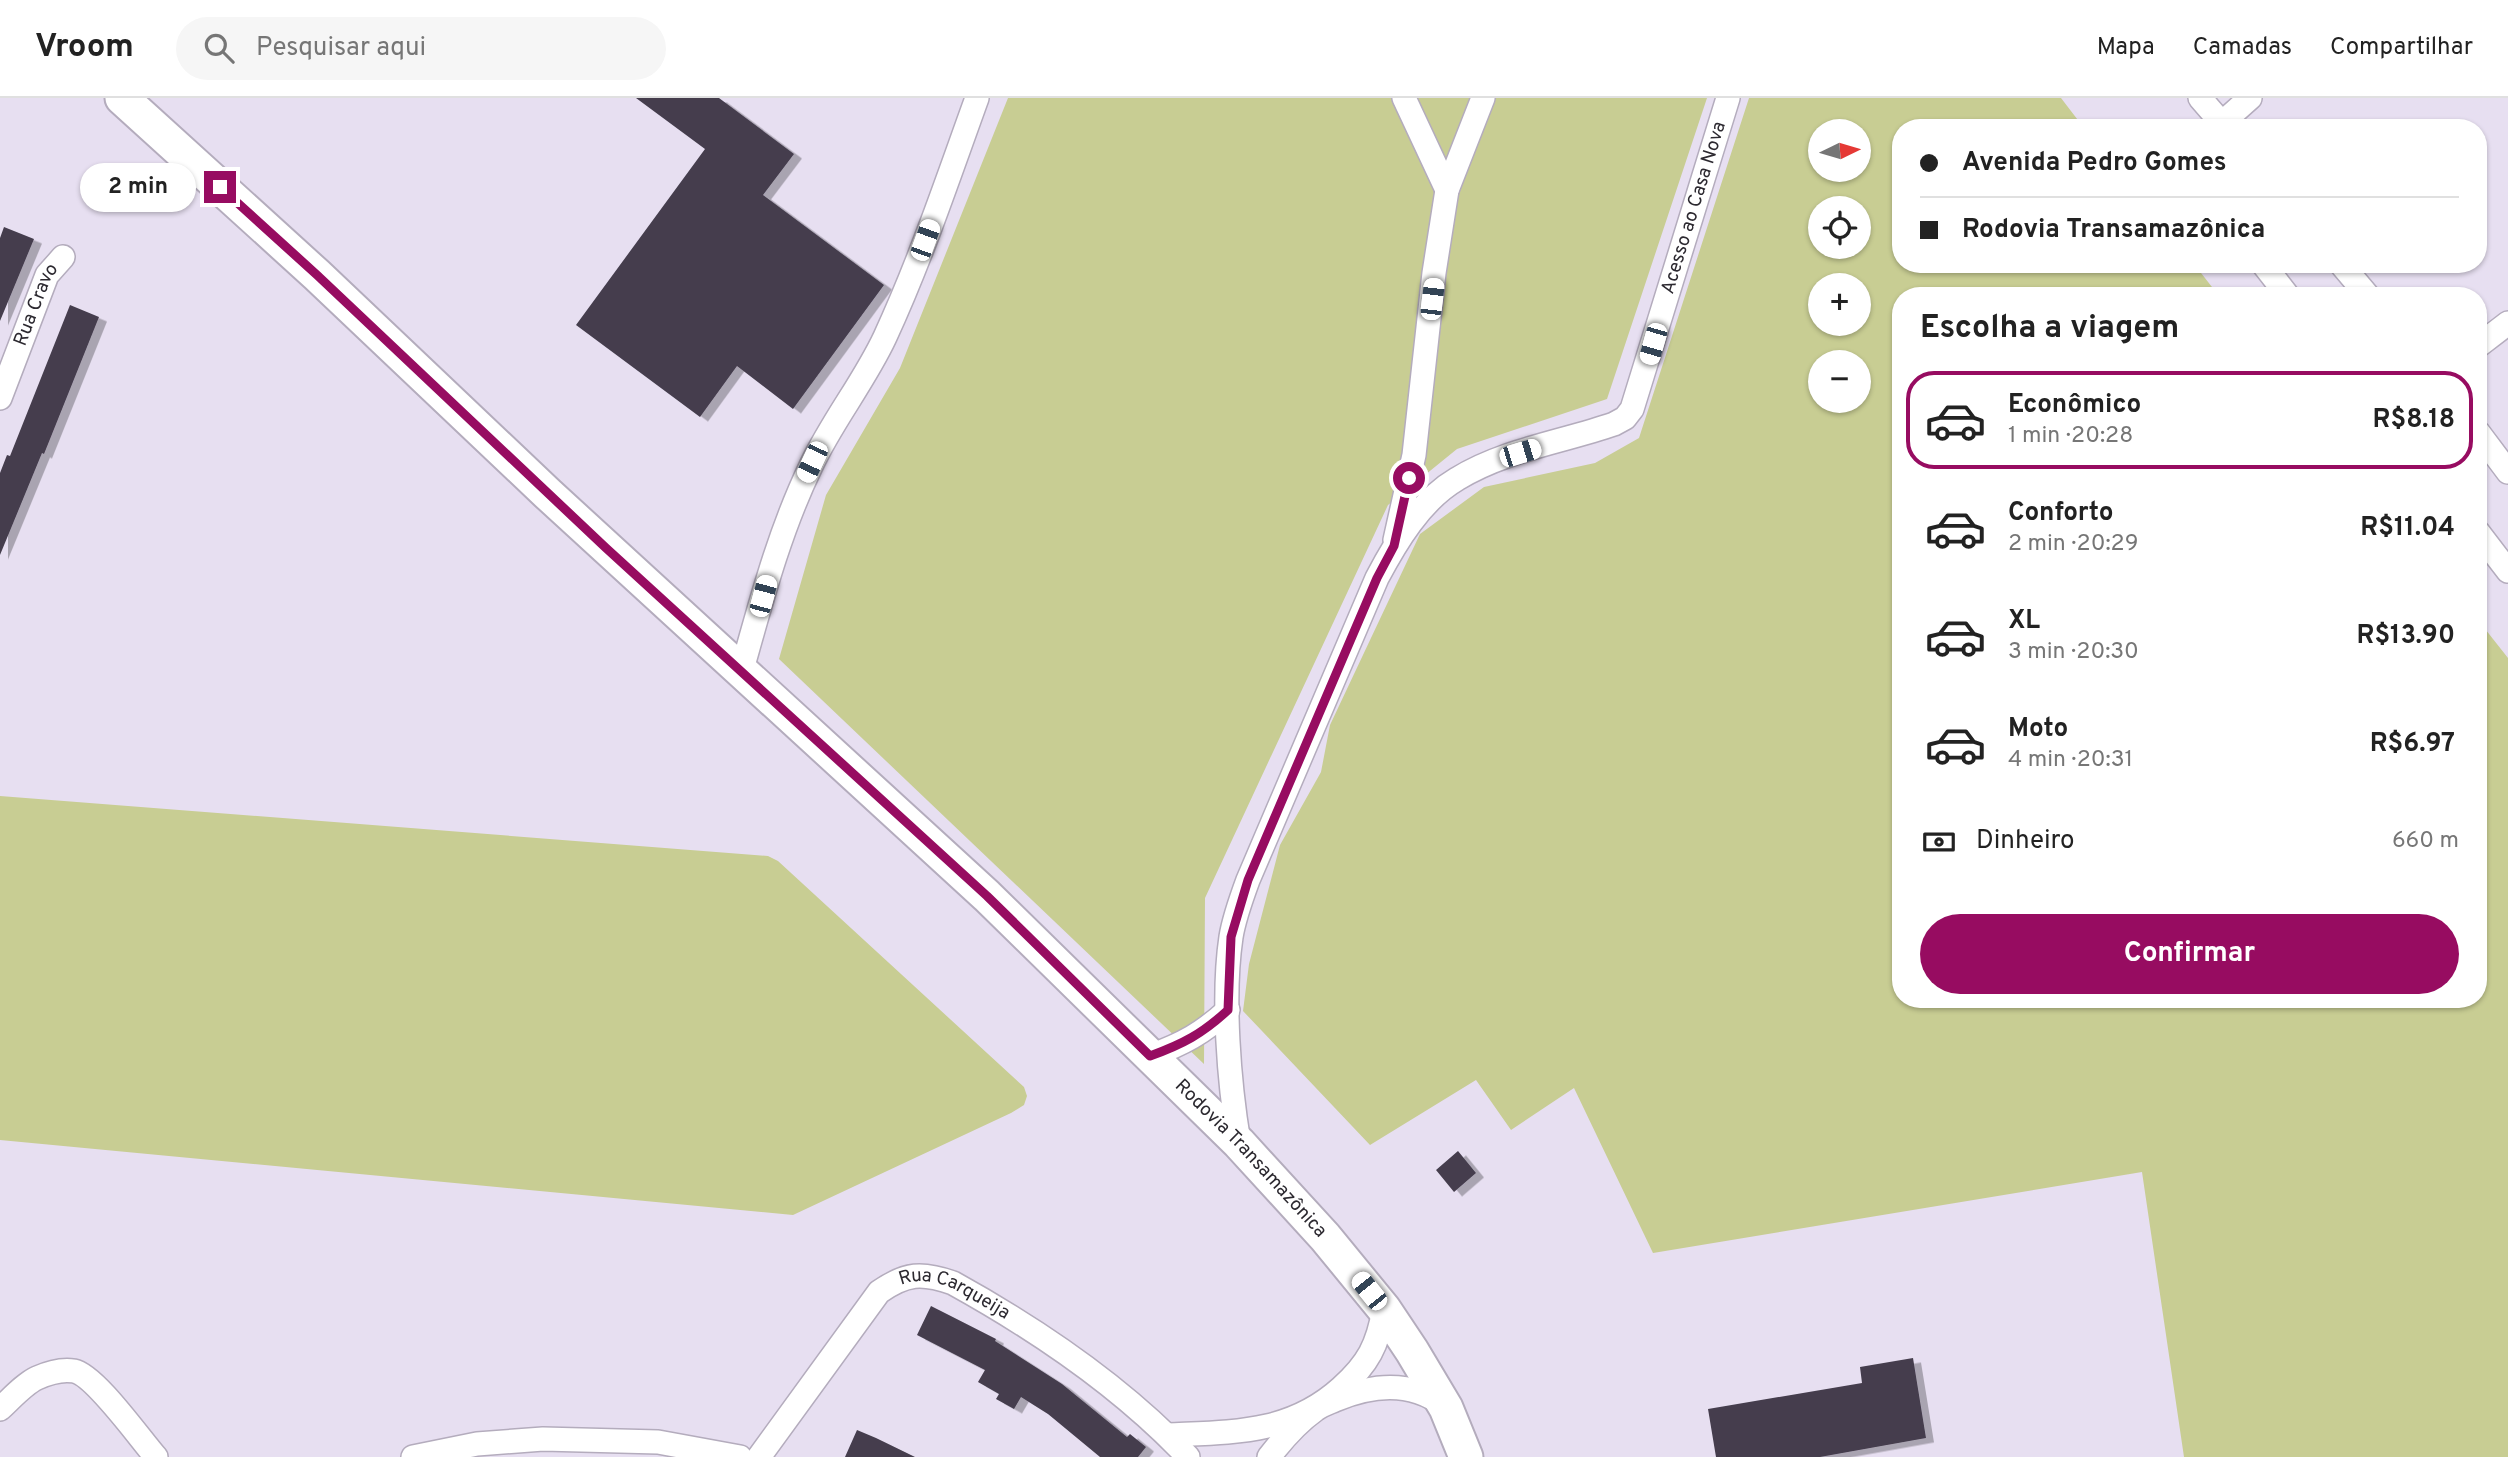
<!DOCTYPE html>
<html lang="pt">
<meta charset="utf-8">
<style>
body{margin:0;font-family:Overpass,sans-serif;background:#f6f6f6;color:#222;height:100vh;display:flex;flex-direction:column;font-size:26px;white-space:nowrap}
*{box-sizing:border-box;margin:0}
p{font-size:23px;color:#767676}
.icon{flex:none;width:38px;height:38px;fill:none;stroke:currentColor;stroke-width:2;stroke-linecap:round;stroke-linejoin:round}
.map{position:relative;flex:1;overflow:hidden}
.panel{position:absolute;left:1892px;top:189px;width:595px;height:721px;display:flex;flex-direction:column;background:#fff;border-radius:28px;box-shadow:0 2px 5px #0004}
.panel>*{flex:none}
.banner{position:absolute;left:1892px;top:21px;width:595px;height:154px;border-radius:28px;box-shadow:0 2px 5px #0004;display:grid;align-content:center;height:154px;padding:0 28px;background:#fff}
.needle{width:46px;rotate:85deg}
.fabs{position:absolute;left:1808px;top:21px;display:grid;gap:14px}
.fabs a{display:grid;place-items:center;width:63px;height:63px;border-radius:50%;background:#fff;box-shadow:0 2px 5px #0004;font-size:35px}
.end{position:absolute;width:32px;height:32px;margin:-16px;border:9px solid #970c61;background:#fff;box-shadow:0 0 0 4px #fff}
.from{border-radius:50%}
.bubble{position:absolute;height:49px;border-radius:24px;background:#fff;box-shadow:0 2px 5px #0004;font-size:23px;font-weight:700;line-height:49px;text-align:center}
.car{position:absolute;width:21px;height:42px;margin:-21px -10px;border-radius:9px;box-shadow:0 0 5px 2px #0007;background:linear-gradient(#fff 24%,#345 0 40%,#fff 0 76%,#345 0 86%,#fff 0)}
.banner b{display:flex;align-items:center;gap:24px;height:66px;font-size:26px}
.banner b+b{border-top:2px solid #e0e0e0}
.banner i{width:18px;height:18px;background:#222}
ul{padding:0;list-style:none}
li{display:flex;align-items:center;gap:21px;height:98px;margin:0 14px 10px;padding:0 14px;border:4px solid transparent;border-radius:28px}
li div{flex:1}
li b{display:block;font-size:26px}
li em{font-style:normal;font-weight:700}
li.current{border-color:#970c61}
li>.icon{width:63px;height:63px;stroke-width:1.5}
h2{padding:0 28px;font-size:32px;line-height:84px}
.pay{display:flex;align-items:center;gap:18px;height:77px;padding:0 28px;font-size:26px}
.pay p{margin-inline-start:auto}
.button{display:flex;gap:14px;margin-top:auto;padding:14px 28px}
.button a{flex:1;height:80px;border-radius:42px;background:#970c61;color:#fff;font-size:28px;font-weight:700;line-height:80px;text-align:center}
header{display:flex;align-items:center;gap:42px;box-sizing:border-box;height:98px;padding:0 35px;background:#fff;border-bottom:2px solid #e0e0e0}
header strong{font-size:33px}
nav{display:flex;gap:38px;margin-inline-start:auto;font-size:24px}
.search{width:490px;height:63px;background:#f6f6f6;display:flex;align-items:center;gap:18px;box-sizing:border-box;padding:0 24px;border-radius:38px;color:#767676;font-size:26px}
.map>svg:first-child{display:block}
.green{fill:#c8cd93;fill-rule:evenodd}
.building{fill:#453e4d;filter:url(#shadow)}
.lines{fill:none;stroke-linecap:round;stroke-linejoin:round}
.minor-casing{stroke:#b4acbd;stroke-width:26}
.highway-casing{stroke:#b4acbd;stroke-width:37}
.minor{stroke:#fff;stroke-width:23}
.highway{stroke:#fff;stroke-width:33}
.route{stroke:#970c61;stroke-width:9}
.labels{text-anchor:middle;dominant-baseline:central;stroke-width:7;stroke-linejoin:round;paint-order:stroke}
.street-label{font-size:19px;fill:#2c2930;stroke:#e7dff1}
</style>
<header>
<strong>Vroom</strong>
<div class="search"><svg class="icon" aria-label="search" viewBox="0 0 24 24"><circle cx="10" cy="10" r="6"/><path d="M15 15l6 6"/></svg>Pesquisar aqui</div>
<nav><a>Mapa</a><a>Camadas</a><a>Compartilhar</a></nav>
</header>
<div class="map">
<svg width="2508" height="1359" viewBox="0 0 2508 1359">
<defs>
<filter id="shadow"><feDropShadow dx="8" dy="4.5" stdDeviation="0" flood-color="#0004"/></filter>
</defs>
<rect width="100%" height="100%" fill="#e7dff1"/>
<!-- green -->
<path class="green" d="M 1008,0 L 1707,0 L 1607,301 L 1457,351 L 1388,407 L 1205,800 L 1204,966 L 779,561 L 826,397 L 900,270 Z
M 1749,0 L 2061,0 L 2084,30 L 1900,30 L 1900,166 L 2194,166 L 2219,198 L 1900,198 L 1900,901 L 2478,901 L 2478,522 L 2508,560 L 2508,1359 L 2184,1359 L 2142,1074 L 1653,1155 L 1574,990 L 1511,1032 L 1476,982 L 1370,1047 L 1243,913 L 1249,866 L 1280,747 L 1321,674 L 1330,627 L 1420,436 L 1484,389 L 1595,365 L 1639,340 ZM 1820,33 L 1858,33 L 1858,72 L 1820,72 ZM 1820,110 L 1858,110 L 1858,149 L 1820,149 ZM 1820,187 L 1858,187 L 1858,226 L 1820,226 ZM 1820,264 L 1858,264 L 1858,303 L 1820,303 Z
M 0,698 L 768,758 L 778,763 L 1024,989 L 1027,998 L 1024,1007 L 1011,1015 L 793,1117 L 0,1042 Z"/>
<!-- building -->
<path class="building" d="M 636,0 L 719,0 L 794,56 L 763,97 L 884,187 L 793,311 L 737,268 L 700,319 L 576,227 L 705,51 Z
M 4,129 L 34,141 L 0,223 L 0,140 Z
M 70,207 L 99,219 L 44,356 L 42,355 L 0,457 L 0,375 L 7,357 L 10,358 Z
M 1458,1053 L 1476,1075 L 1454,1094 L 1436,1072 Z
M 931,1208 L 996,1241 L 995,1243 L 1062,1286 L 1127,1339 L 1130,1336 L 1146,1349 L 1138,1359 L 1100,1359 L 1048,1316 L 1021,1299 L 1014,1311 L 996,1301 L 999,1296 L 978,1284 L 985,1272 L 917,1237 Z
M 1913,1260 L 1926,1340 L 1820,1359 L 1716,1359 L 1708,1311 L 1862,1285 L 1860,1269 Z
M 857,1332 L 876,1340 L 915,1359 L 845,1359 Z"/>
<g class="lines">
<!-- minor casing -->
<g class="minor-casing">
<g id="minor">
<path d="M 1404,0 L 1447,92"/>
<path d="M 2200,0 L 2226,30"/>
<path d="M 2222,25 L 2250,0"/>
<path d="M 2263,166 L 2288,198"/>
<path d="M 2341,166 L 2368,198"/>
<path d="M 2478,248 L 2508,225"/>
<path id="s1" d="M 0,300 L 47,177 L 63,159"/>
<path d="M 2478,334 L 2508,374"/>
<path d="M 2478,434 L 2508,473"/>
<path d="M 1395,442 L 1414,357 L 1434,175 L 1447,92 L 1483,0"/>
<path d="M 741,575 C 761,504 779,434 811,368 C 832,323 864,284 885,239 C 921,161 948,80 977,0"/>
<path d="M 1150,958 C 1183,946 1203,935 1228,912"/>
<path id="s2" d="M 1239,1045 C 1229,985 1222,899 1231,839 C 1234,820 1241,801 1248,782 L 1377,480 C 1396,444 1421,402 1457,381 C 1504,352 1562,344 1614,326 L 1625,320 L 1632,311 L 1728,0"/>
<path d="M 0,1311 C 11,1301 24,1286 37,1280 C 48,1275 62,1271 74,1273 C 95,1277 140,1341 156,1359"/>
<path d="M 1168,1337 C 1233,1334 1290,1336 1341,1290 C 1368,1266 1378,1247 1384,1211"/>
<path d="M 413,1359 L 477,1346 L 543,1341 L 658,1344 L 740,1359"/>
<path id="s3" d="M 759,1359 L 879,1194 C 906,1175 922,1174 953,1185 C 1038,1232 1121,1288 1188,1359"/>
<path d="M 1269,1359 C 1282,1342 1298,1324 1315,1312 C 1321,1307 1328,1305 1335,1302 C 1371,1287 1411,1282 1444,1308"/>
</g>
</g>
<!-- highway casing -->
<g class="highway-casing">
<g id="highway">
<path id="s4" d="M 122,0 L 317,177 L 548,396 L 987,798 L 1239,1045 L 1325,1139 L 1384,1211 L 1412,1253 L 1446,1310 L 1466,1359"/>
</g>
</g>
<!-- minor -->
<use href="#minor" class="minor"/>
<!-- highway -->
<use href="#highway" class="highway"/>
</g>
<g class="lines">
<!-- route -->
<path class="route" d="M 220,89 L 317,177 L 606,450 L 987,798 L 1150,958 C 1183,946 1202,936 1228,912 L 1231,839 L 1248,782 L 1377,480 L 1394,448 L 1409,380"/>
</g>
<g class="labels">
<!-- street labels -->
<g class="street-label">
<text stroke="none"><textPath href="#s2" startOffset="1125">Acesso ao Casa Nova</textPath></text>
<text stroke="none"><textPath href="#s1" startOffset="100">Rua Cravo</textPath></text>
<text stroke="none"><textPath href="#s4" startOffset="1549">Rodovia Transamazônica</textPath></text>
<text stroke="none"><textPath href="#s3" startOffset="287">Rua Carqueija</textPath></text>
</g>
</g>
</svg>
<div class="fabs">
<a><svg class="needle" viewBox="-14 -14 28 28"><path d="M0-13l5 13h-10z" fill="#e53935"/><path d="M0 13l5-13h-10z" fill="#767676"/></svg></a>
<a><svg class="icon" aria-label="locate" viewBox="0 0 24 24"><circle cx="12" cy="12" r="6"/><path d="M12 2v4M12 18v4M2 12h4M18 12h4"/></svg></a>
<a>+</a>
<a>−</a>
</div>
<i class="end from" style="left:1409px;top:380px"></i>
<i class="end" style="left:220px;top:89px"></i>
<div class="bubble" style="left:80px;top:65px;width:116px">2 min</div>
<i class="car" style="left:925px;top:142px;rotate:20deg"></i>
<i class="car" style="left:1432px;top:201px;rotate:7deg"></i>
<i class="car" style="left:1653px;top:246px;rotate:196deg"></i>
<i class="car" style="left:1520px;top:355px;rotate:73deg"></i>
<i class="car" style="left:812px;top:364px;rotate:205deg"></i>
<i class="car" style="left:763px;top:498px;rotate:15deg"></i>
<i class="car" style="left:1369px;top:1193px;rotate:321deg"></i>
<div class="banner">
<b><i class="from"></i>Avenida Pedro Gomes</b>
<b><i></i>Rodovia Transamazônica</b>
</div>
<section class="panel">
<h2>Escolha a viagem</h2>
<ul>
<li class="current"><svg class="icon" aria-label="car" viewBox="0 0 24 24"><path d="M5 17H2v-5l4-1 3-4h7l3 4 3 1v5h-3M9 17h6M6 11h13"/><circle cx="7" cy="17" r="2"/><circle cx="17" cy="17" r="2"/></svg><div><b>Econômico</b><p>1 min · 20:28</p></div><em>R$8.18</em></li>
<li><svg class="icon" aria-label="car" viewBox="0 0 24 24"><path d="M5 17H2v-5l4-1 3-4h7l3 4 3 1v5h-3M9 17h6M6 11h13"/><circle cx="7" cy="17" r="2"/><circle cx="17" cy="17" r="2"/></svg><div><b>Conforto</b><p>2 min · 20:29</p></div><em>R$11.04</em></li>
<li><svg class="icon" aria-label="car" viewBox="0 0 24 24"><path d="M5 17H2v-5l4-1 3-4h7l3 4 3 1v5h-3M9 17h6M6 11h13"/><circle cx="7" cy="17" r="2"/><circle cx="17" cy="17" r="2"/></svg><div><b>XL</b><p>3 min · 20:30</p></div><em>R$13.90</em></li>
<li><svg class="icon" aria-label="car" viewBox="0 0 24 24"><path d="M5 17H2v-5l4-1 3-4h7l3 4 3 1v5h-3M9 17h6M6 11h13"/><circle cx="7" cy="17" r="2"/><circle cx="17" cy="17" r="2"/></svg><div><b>Moto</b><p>4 min · 20:31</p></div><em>R$6.97</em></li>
</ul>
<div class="pay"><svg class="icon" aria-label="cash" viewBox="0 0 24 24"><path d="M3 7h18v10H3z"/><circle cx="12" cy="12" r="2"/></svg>Dinheiro<p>660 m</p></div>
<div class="button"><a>Confirmar</a></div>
</section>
</div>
